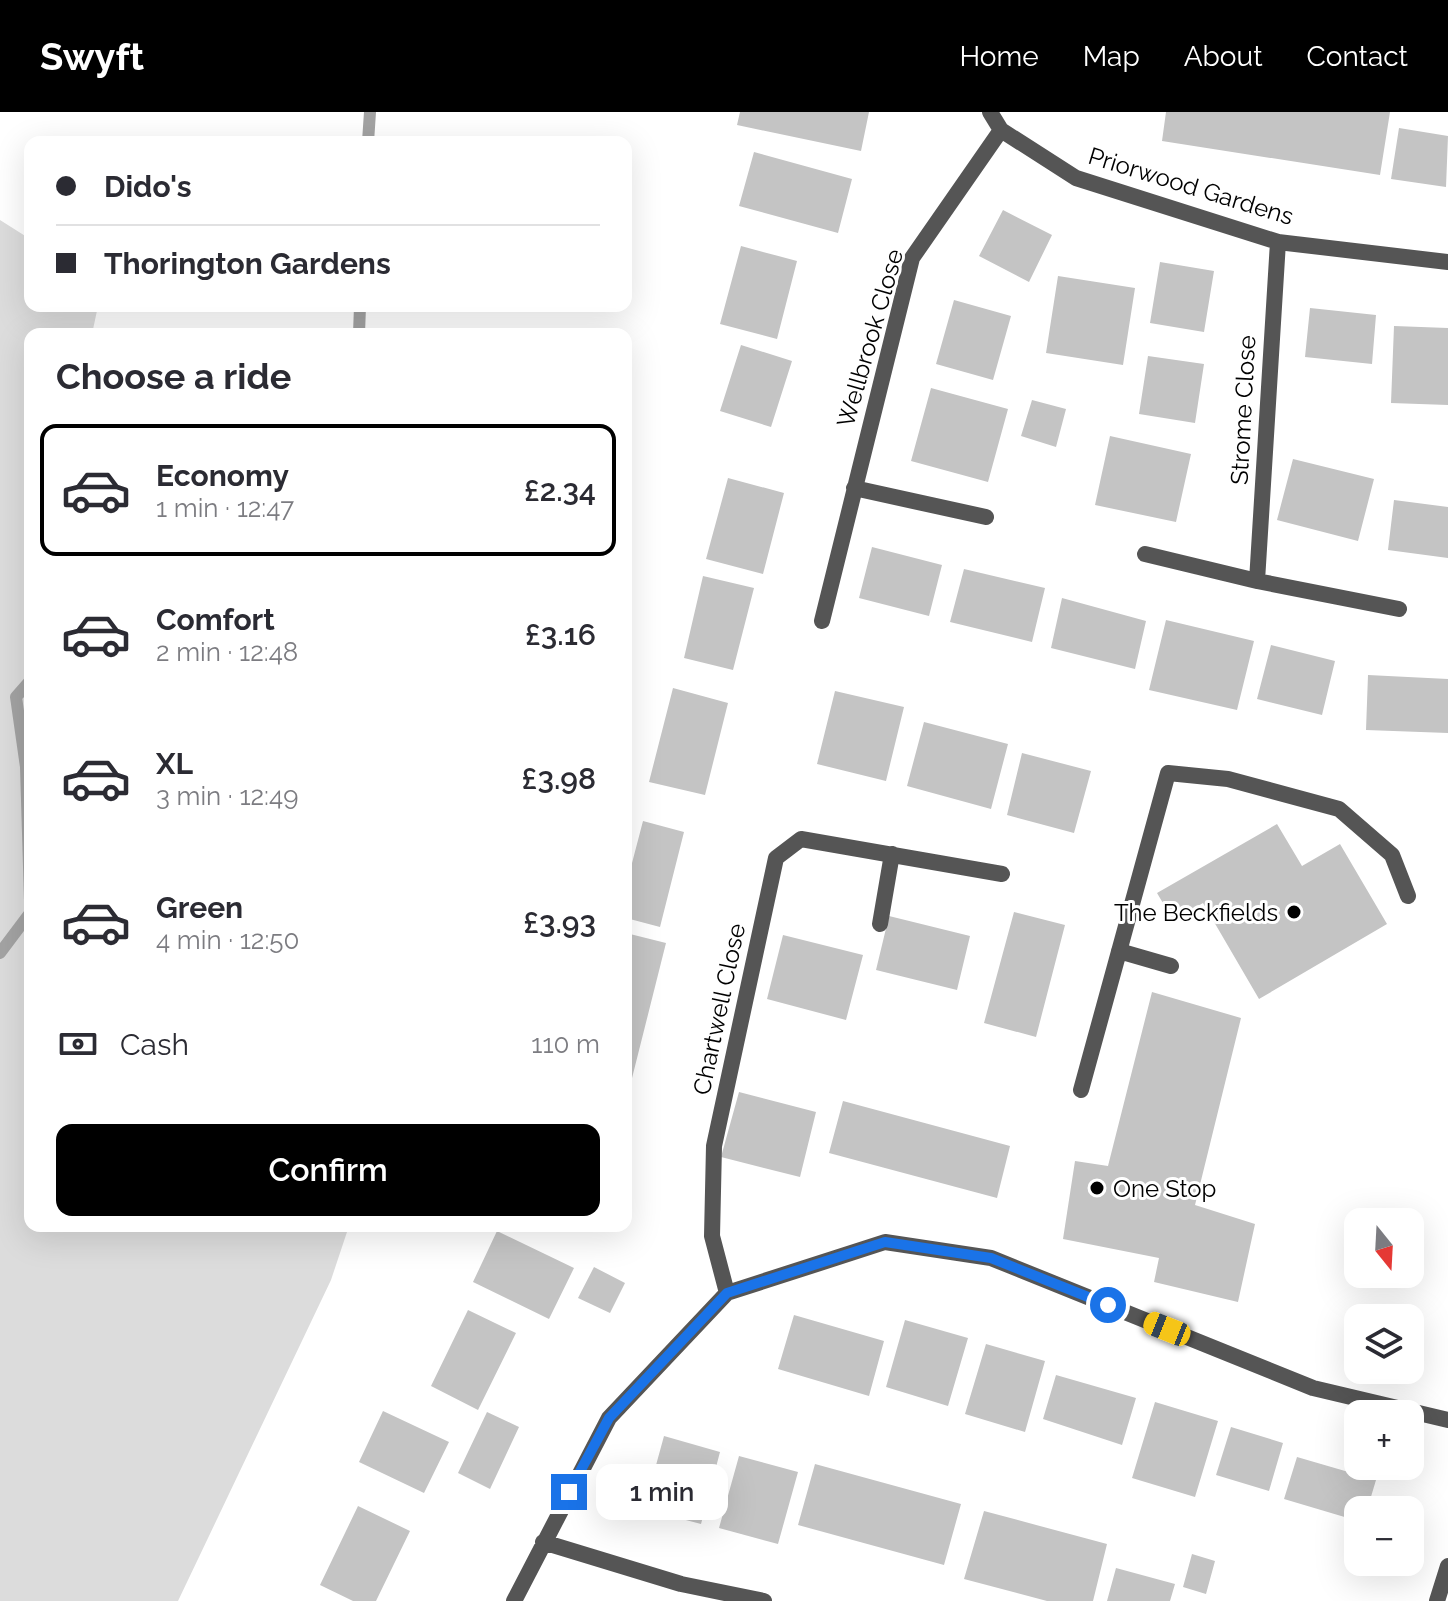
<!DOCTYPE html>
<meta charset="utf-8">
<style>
body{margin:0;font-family:Raleway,sans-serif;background:#f2f2f3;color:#2b2b33;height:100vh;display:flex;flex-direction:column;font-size:30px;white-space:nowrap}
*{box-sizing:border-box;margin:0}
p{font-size:26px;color:#7c7c81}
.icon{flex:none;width:44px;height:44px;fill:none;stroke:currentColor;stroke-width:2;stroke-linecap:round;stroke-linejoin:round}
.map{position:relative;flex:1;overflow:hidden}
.sheet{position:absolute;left:24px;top:216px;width:608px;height:904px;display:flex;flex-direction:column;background:#fff;border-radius:16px;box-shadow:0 8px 32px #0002}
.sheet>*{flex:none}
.hud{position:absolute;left:24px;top:24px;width:608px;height:176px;border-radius:16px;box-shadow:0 8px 32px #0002;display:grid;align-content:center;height:176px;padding:0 32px;background:#fff}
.needle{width:52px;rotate:162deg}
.controls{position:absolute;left:1344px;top:1096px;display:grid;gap:16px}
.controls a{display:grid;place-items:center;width:80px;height:80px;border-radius:16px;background:#fff;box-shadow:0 8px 32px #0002;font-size:40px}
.end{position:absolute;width:36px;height:36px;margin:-18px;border:10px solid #1a73e8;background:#fff;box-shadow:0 0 0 4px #fff}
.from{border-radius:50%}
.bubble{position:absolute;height:56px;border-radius:16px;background:#fff;box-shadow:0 8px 32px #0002;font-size:26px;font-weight:600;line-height:56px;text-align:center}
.car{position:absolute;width:24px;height:48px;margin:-24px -12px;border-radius:10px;box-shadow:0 0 6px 2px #0007;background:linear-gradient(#f5c518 24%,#345 0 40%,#f5c518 0 76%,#345 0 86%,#f5c518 0)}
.hud b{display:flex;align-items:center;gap:28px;height:76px;font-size:30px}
.hud b+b{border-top:2px solid #e1e1e2}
.hud i{width:20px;height:20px;background:#2b2b33}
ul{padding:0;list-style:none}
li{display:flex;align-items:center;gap:24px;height:132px;margin:0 16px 12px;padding:0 16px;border:4px solid transparent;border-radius:16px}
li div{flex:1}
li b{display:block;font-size:30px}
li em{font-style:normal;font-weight:600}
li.current{border-color:#000}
li>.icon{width:72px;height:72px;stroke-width:1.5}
h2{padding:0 32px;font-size:36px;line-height:96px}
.pay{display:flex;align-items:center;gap:20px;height:88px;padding:0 32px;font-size:30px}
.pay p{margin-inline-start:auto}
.button{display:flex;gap:16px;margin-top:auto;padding:16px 32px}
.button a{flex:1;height:92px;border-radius:16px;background:#000;color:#fff;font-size:32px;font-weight:600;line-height:92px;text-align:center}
header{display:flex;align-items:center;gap:48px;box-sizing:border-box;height:112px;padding:0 40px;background:#000;color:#fff}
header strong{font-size:38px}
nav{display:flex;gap:44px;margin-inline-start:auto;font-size:28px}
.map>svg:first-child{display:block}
.green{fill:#dcdcdc}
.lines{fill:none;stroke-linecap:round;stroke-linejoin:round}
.stream{stroke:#a3a3a3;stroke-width:12}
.building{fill:#c4c4c4}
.service{stroke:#555;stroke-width:16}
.minor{stroke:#555;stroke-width:16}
.route{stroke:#1a73e8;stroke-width:10}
.poi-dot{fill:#000;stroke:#fff;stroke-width:3}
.labels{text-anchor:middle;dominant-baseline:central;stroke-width:6;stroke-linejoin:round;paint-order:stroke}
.street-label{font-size:24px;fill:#000;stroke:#fff}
.poi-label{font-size:24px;fill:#000;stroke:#fff;text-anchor:end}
</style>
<header>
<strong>Swyft</strong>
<nav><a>Home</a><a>Map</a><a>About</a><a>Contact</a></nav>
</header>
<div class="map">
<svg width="1448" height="1489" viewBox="0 0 1448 1489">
<rect width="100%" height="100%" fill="#fff"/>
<!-- green -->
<path class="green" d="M 0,108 L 30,127 L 30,194 L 98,194 L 92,222 L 30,222 L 30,1114 L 349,1114 L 331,1168 L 178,1489 L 0,1489 Z"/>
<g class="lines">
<!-- stream -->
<path class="stream" d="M 368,30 L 370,0
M 359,222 L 360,194
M 30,569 L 16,585 L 26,655 L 30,788
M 0,841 L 30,801"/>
</g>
<!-- building -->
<path class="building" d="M 740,0 L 869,0 L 861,39 L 737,13 Z
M 1166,0 L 1390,0 L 1380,63 L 1162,29 Z
M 1399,16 L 1448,24 L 1446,75 L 1391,67 Z
M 754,40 L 852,67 L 838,121 L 739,94 Z
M 1003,98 L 1052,123 L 1029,170 L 979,144 Z
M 741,134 L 797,149 L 777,227 L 720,212 Z
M 1160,150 L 1214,159 L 1204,220 L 1150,211 Z
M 1058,164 L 1135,176 L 1123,253 L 1046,241 Z
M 954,188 L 1011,204 L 993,268 L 936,252 Z
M 1310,196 L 1376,203 L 1372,252 L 1305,245 Z
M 1394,214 L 1448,216 L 1448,293 L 1391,291 Z
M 741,233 L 792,249 L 771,315 L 720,299 Z
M 1148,244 L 1204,252 L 1195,311 L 1139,302 Z
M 931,276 L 1008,297 L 988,370 L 911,349 Z
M 1032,288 L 1066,297 L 1056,335 L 1021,324 Z
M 1110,324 L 1191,342 L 1176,410 L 1095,393 Z
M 1293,347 L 1374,367 L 1358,429 L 1277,408 Z
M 728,366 L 784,381 L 763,462 L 706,447 Z
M 1394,388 L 1448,395 L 1448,446 L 1388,438 Z
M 872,435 L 942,453 L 929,504 L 859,486 Z
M 964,457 L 1045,476 L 1032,530 L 950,510 Z
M 703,464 L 754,476 L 733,558 L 684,546 Z
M 1062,486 L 1146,509 L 1135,557 L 1051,536 Z
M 1166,508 L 1254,529 L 1237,598 L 1149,578 Z
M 1271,533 L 1335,549 L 1322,603 L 1257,587 Z
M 1368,563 L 1448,567 L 1448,621 L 1366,618 Z
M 673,576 L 728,591 L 705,683 L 649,670 Z
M 835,579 L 904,595 L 886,669 L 817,652 Z
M 924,610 L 1008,632 L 991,697 L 907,674 Z
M 1022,641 L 1091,659 L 1074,721 L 1007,703 Z
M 643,709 L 684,720 L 660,815 L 626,806 L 626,774 Z
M 1277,712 L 1302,754 L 1340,732 L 1387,812 L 1259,887 L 1203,791 L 1173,808 L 1157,781 Z
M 1014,800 L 1065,813 L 1036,925 L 984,911 Z
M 889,804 L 970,824 L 957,878 L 876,858 Z
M 626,821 L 666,831 L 627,986 L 626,986 Z
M 783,823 L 863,843 L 846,908 L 767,887 Z
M 1152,880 L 1241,906 L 1195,1093 L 1255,1112 L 1238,1190 L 1154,1170 L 1159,1146 L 1063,1127 L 1075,1049 L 1108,1054 Z
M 739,980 L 816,1000 L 800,1065 L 721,1045 Z
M 843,989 L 1010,1034 L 997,1086 L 829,1041 Z
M 497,1119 L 574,1156 L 549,1207 L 473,1170 Z
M 594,1155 L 625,1171 L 610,1201 L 578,1186 Z
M 468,1198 L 516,1221 L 478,1298 L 431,1274 Z
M 794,1203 L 884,1229 L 869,1284 L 778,1257 Z
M 905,1208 L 968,1226 L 948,1294 L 886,1275 Z
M 986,1232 L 1045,1249 L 1025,1320 L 965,1302 Z
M 1056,1263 L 1136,1286 L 1122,1333 L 1043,1307 Z
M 1155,1290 L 1218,1309 L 1195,1385 L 1132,1366 Z
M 383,1299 L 449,1330 L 424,1381 L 359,1350 Z
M 487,1300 L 519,1315 L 490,1377 L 458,1361 Z
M 1231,1315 L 1283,1331 L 1269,1379 L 1216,1363 Z
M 664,1324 L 720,1340 L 701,1412 L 644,1397 Z
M 739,1344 L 798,1360 L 778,1432 L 719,1416 Z
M 1297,1345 L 1376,1368 L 1367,1398 L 1358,1398 L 1358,1409 L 1284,1387 Z
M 815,1352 L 961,1392 L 944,1453 L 798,1413 Z
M 358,1394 L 410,1419 L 376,1489 L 353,1489 L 320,1473 Z
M 984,1399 L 1107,1432 L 1093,1489 L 1047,1489 L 964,1467 Z
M 1192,1442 L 1215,1449 L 1206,1482 L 1183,1475 Z
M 1116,1456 L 1175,1472 L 1170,1489 L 1107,1489 Z"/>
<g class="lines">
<!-- service -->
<path class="service" d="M 1119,839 L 1171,854
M 1081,978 L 1168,661 L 1228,667 L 1339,697 L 1392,743 L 1408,784"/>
<!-- minor -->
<path class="minor" d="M 990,0 L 1001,18 L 1076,66 L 1278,130 L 1448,150
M 854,376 L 986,405
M 1145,442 L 1257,469 L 1278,130
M 1257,469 L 1399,497
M 822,509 L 912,146 L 1001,18
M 880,812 L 892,742
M 727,1181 L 712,1124 L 714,1034 L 776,746 L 801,727 L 1002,762
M 543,1430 L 681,1472 L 764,1489
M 514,1489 L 609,1306 L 727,1181 L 885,1130 L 991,1146 L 1313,1276 L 1448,1308
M 1437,1489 L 1448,1454"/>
</g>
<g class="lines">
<!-- route -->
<path class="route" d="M 569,1380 L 609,1306 L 727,1181 L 885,1130 L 991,1146 L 1108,1193"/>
</g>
<!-- markers -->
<g class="poi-dot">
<circle cx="1294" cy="800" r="8"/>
<circle cx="1097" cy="1076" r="8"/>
</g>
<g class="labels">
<!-- street labels -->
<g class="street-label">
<text transform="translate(1191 74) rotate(17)">Priorwood Gardens</text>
<text transform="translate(870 226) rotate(-74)">Wellbrook Close</text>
<text transform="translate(1243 298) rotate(-87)">Strome Close</text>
<text transform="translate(719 897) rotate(-78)">Chartwell Close</text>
</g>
<!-- poi labels -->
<g class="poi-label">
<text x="1278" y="800">The Beckfields</text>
<text x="1113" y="1076" text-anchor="start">One Stop</text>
</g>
</g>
</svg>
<div class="controls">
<a><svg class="needle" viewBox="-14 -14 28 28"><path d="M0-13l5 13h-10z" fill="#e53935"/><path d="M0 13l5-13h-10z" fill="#7c7c81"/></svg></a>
<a><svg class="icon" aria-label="layers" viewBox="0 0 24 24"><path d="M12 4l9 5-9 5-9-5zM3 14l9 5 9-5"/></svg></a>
<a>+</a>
<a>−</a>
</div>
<i class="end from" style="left:1108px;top:1193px"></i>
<i class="end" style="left:569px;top:1380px"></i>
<div class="bubble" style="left:596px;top:1352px;width:132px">1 min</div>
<i class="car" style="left:1167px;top:1217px;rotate:292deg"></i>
<div class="hud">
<b><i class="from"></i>Dido's</b>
<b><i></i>Thorington Gardens</b>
</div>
<section class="sheet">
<h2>Choose a ride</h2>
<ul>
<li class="current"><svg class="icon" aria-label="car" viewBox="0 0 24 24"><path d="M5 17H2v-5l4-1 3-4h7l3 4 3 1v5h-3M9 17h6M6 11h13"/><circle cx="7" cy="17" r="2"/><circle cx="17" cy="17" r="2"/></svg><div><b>Economy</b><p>1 min · 12:47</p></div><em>£2.34</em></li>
<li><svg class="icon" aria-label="car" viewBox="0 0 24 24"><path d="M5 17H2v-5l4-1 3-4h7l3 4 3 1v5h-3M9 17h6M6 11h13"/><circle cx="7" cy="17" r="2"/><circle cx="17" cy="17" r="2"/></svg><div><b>Comfort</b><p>2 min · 12:48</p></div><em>£3.16</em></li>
<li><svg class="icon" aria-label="car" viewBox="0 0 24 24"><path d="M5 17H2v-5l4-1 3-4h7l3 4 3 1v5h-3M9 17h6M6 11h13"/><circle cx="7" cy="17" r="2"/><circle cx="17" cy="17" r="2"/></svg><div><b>XL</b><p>3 min · 12:49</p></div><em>£3.98</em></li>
<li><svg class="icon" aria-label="car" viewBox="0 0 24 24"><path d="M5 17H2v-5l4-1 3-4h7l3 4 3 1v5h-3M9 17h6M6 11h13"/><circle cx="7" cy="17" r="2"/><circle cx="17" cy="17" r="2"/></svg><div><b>Green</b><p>4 min · 12:50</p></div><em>£3.93</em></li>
</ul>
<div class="pay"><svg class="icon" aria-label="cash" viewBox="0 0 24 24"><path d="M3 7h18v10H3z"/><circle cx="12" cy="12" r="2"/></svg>Cash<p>110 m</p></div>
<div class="button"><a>Confirm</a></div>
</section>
</div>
